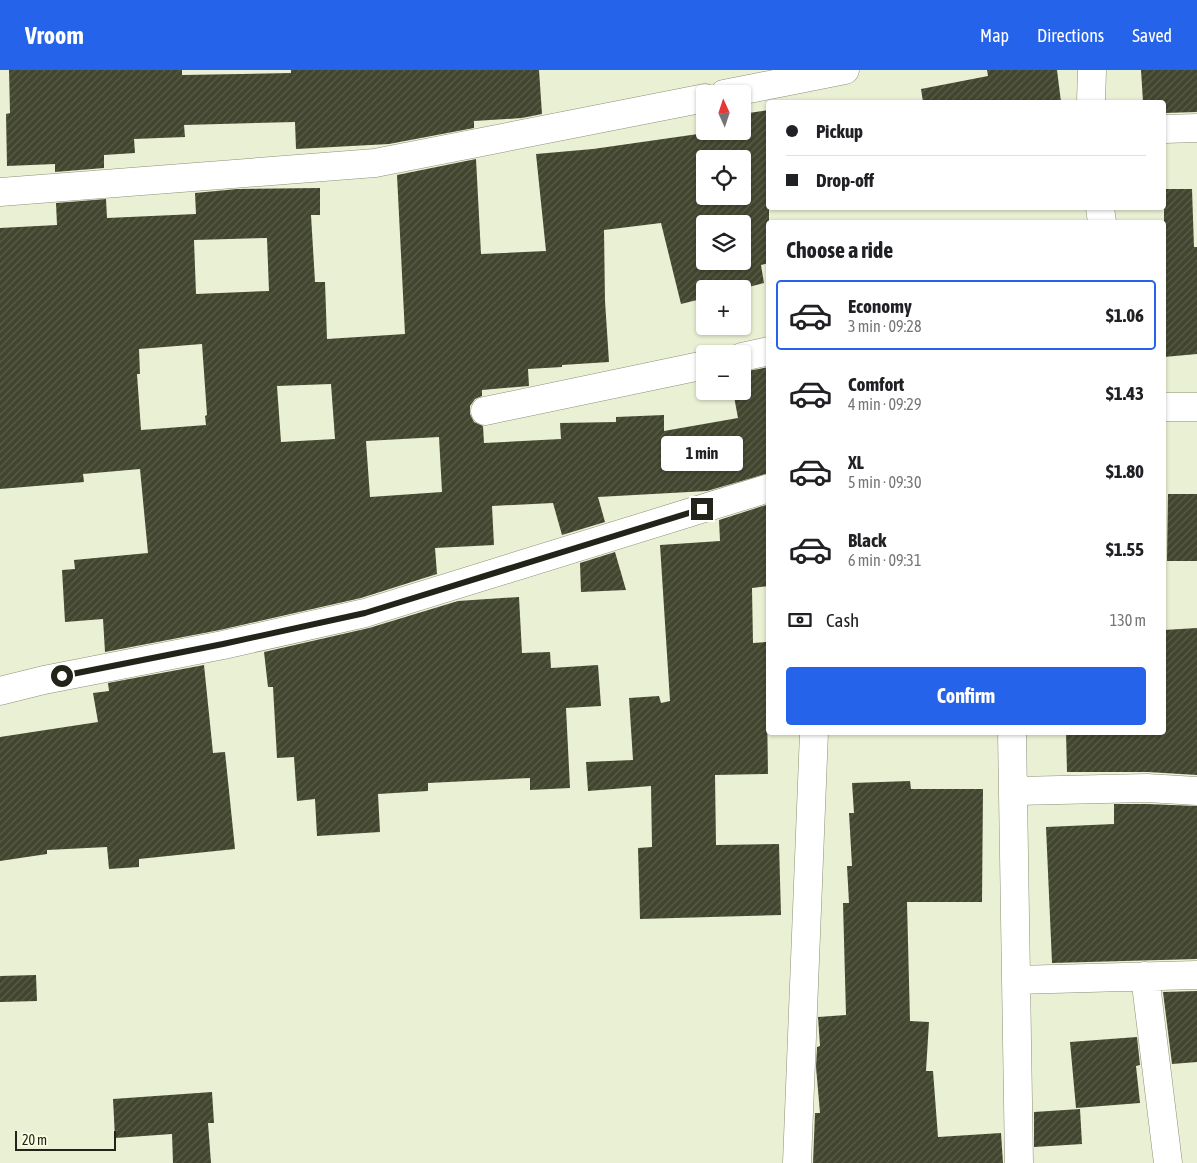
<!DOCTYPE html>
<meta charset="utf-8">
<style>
body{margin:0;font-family:"Asap Condensed",sans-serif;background:#f2f2f2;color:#202124;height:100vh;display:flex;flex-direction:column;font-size:19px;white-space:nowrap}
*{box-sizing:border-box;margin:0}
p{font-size:16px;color:#757577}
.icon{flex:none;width:28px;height:28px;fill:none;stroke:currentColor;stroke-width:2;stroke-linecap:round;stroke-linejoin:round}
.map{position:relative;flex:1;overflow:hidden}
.drawer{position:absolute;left:766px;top:150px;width:400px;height:515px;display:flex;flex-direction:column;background:#fff;border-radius:5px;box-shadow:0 1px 4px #0004}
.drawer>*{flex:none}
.top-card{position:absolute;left:766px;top:30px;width:400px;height:110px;border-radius:5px;box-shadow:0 1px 4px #0004;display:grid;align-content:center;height:110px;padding:0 20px;background:#fff}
.needle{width:32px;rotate:357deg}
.buttons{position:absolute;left:696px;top:15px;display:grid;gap:10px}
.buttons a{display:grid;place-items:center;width:55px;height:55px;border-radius:5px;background:#fff;box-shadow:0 1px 4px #0004;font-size:25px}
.scale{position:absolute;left:15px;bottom:12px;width:101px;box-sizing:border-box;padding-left:5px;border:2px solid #22241a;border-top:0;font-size:14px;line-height:18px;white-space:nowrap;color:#22241a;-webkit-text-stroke:4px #f8fde1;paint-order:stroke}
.end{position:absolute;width:22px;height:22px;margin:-11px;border:6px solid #22241a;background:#fff;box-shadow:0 0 0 2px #fff}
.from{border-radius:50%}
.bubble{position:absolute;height:35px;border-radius:5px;background:#fff;box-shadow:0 1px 4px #0004;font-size:16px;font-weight:700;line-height:35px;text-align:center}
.top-card b{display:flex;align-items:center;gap:18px;height:48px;font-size:19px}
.top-card b+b{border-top:1px solid #e0e0e0}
.top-card i{width:12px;height:12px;background:#202124}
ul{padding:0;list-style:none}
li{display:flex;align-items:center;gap:15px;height:70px;margin:0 10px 8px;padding:0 10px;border:2px solid transparent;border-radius:5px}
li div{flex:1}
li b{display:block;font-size:19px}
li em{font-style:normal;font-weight:700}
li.current{border-color:#2563eb}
li>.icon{width:45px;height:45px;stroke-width:1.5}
h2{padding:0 20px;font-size:22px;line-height:60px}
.pay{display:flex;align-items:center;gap:12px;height:55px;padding:0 20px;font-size:19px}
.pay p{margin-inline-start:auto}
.action{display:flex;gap:10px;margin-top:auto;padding:10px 20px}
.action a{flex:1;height:58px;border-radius:5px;background:#2563eb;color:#fff;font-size:20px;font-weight:700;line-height:58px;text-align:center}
header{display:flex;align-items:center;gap:30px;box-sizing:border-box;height:70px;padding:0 25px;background:#2563eb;color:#fff}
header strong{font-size:24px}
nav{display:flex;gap:28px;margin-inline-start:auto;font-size:18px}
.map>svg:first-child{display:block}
.building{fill:url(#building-hatch);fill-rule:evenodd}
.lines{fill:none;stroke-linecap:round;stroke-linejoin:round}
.street-casing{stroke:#8c9077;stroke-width:29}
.secondary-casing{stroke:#8c9077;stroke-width:29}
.street{stroke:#fff;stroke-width:28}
.secondary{stroke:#fff;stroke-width:28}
.route{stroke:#22241a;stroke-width:6}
</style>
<header>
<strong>Vroom</strong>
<nav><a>Map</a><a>Directions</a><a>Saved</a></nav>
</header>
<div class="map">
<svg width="1197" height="1093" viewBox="0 0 1197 1093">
<defs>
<pattern id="building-hatch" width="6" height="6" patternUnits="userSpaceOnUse" patternTransform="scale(1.25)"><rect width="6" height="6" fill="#42462f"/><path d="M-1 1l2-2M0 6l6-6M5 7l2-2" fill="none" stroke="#5b5e4b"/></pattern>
</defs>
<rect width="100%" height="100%" fill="#eaf0d4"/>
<!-- building -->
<path class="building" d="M 9,0 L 182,0 L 182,5 L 291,3 L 291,0 L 539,0 L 542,44 L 522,48 L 474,51 L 474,58 L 389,74 L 296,79 L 295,52 L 184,55 L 185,67 L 134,69 L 135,83 L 104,85 L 104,98 L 55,102 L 55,94 L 7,96 L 6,44 L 10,43 Z
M 987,0 L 1057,0 L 1061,32 L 923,32 L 921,19 L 988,6 Z
M 1141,0 L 1197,0 L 1197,42 L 1164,43 L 1164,32 L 1143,32 Z
M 769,40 L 769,193 L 761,195 L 764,213 L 741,219 L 705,219 L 705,228 L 681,234 L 661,153 L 604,160 L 605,231 L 609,292 L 562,295 L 562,297 L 528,299 L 529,316 L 482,320 L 482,326 L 475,329 L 470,336 L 470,344 L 474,352 L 483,356 L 484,373 L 561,369 L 560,353 L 616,352 L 616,347 L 664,345 L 664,361 L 738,348 L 733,321 L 742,321 L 742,302 L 769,297 L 769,403 L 707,421 L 598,427 L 605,452 L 562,465 L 553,433 L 492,436 L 494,475 L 435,478 L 437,504 L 361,528 L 220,560 L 105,582 L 103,549 L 65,552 L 62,500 L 75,499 L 74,490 L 148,483 L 140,399 L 83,404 L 84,412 L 0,419 L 0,158 L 57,155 L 56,133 L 106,129 L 107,148 L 196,144 L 195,123 L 237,119 L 320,118 L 320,145 L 311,145 L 315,212 L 325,212 L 327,269 L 405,264 L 397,105 L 476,89 L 481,184 L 546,181 L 536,84 L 593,79 L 698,64 L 696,51 L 705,50 L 705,61 L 742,61 L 742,44 ZM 705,89 L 742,89 L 742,126 L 705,126 ZM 705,154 L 742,154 L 742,191 L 705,191 ZM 267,168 L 269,221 L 196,224 L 194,170 ZM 202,274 L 207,345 L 205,346 L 206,355 L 141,360 L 137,304 L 140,304 L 139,279 ZM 331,314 L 335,369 L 281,372 L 277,316 ZM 439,367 L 442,422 L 370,427 L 366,371 Z
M 1164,119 L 1192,119 L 1194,177 L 1197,177 L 1197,284 L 1164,287 Z
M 1168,424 L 1197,424 L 1197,491 L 1167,491 Z
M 769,434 L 769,516 L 752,518 L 753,573 L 766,572 L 768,704 L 715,705 L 716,775 L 779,774 L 781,845 L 640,849 L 638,778 L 652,777 L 651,716 L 588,721 L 586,692 L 633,690 L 629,628 L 659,626 L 661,633 L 670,631 L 660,475 L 720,471 L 719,450 Z
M 615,482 L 626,520 L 581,522 L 580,493 Z
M 519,527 L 522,583 L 550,582 L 551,598 L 598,595 L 601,636 L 566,638 L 570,718 L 530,720 L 530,708 L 428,713 L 428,721 L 378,724 L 380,762 L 317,766 L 315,729 L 297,731 L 294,687 L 277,688 L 273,617 L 268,617 L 264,582 L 369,558 L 458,531 Z
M 1197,558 L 1197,705 L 1148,702 L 1067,702 L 1066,662 L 1164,662 L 1164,560 Z
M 204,595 L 213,683 L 225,682 L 235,779 L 139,789 L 139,797 L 109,799 L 107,777 L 47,780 L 47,784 L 0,791 L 0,667 L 98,652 L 93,623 L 109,621 L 108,613 Z
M 910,711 L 911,719 L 983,719 L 982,832 L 907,832 L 910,951 L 929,952 L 926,1001 L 933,1001 L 938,1067 L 1001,1063 L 1003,1093 L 813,1093 L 815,1043 L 820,1043 L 816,997 L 817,977 L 820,976 L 818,947 L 846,945 L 843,833 L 849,833 L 847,796 L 852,796 L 849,743 L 854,743 L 852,713 Z
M 1114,734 L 1147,734 L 1197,736 L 1197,889 L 1052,893 L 1046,757 L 1114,754 Z
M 36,905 L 37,931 L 0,932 L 0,906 Z
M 1197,921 L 1197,992 L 1172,994 L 1163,922 Z
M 1137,967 L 1140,995 L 1136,996 L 1140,1033 L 1076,1038 L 1070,972 Z
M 212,1022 L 214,1053 L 208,1053 L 211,1093 L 173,1093 L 172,1064 L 115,1068 L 113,1029 Z
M 1080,1039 L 1082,1074 L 1034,1077 L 1034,1042 Z"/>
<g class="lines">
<!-- street casing -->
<g class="street-casing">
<path id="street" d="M 724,24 L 845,0
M 1164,59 L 1197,58
M 0,122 L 375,93 L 705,28
M 1100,138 L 1102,152
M 742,287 L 769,281
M 1164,337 L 1197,337
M 485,341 L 705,295
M 0,621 L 44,610 L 223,575 L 365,543 L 769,418
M 1012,662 L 1019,1093
M 1013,721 L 1147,718 L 1197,721
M 1145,906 L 1168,1093
M 1016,910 L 1197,905
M 797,1093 L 814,662"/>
</g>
<!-- secondary casing -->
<g class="secondary-casing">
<path id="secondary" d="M 1091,32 L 1092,0"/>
</g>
<!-- street -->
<use href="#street" class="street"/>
<!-- secondary -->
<use href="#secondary" class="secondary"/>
</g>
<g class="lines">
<!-- route -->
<path class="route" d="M 62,606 L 223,574 L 365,543 L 702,439"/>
</g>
</svg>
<div class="buttons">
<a><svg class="needle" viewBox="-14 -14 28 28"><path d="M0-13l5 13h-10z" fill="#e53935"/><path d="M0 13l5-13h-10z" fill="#757577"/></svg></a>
<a><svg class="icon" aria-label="locate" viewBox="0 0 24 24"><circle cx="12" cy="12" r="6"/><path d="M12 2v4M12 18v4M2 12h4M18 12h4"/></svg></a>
<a><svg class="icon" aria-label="layers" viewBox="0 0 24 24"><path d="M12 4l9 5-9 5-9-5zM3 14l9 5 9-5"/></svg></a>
<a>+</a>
<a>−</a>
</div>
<div class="scale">20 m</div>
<i class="end from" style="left:62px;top:606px"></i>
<i class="end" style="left:702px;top:439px"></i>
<div class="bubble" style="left:661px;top:366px;width:82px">1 min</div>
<div class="top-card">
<b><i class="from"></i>Pickup</b>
<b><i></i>Drop-off</b>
</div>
<section class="drawer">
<h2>Choose a ride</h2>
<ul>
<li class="current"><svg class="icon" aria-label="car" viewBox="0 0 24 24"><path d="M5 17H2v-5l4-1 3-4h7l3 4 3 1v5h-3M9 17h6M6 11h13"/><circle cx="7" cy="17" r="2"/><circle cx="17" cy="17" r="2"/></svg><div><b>Economy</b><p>3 min · 09:28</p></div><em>$1.06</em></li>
<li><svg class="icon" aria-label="car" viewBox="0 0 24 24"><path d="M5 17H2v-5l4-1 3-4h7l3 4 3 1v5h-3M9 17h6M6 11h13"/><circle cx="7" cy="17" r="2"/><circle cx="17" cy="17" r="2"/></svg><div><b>Comfort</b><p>4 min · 09:29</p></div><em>$1.43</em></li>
<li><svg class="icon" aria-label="car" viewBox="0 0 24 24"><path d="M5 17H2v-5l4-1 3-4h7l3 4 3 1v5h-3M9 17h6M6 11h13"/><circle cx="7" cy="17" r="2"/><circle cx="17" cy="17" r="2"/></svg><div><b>XL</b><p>5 min · 09:30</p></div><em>$1.80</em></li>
<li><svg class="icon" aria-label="car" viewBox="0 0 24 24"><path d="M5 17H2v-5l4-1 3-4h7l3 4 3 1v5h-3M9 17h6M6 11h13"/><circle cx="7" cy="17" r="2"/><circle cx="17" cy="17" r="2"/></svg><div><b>Black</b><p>6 min · 09:31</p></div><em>$1.55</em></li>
</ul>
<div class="pay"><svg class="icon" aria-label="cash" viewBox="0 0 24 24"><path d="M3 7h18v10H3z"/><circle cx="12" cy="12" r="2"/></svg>Cash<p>130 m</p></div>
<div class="action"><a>Confirm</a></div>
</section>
</div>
